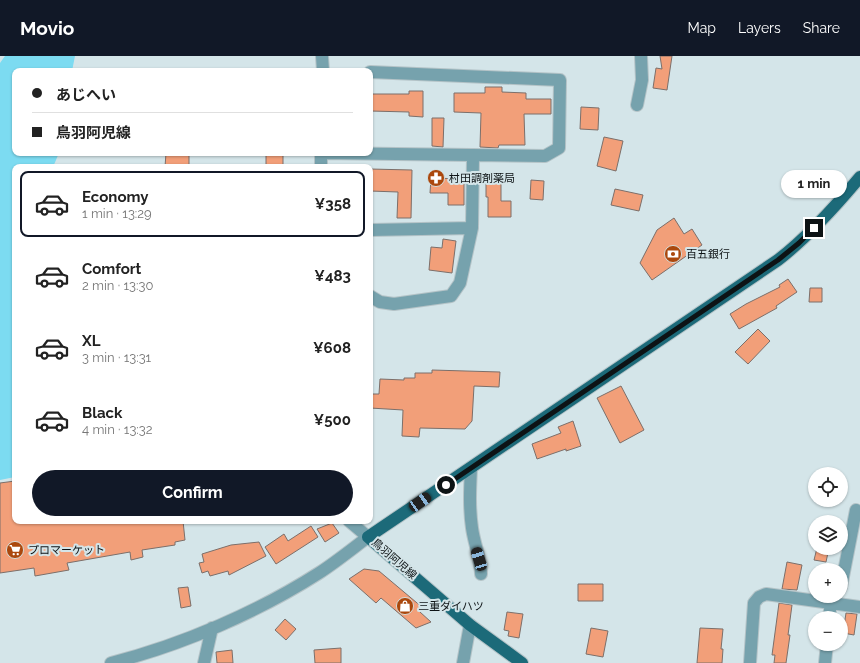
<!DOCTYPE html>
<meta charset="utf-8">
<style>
body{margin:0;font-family:Raleway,"Noto Sans JP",sans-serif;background:#f6f6f6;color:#222;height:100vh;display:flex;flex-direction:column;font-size:15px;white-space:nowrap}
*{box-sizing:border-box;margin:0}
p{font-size:13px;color:#767676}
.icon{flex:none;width:22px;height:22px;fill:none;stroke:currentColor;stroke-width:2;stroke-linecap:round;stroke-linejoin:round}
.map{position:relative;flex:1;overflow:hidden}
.panel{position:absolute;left:12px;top:108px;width:361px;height:360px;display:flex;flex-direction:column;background:#fff;border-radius:8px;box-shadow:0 1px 3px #0004}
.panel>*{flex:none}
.hud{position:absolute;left:12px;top:12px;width:361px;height:88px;border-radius:8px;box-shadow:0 1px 3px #0004;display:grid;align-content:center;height:88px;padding:0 20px;background:#fff}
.controls{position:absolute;left:808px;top:411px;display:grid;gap:8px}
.controls a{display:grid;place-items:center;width:40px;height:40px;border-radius:50%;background:#fff;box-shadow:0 1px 3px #0004;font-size:20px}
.end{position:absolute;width:18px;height:18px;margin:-9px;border:5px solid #0d1315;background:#fff;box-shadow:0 0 0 2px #fff}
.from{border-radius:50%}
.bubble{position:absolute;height:28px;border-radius:14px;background:#fff;box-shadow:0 1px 3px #0004;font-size:13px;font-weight:700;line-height:28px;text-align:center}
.car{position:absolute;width:12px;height:24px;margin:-12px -6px;border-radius:5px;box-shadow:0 0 3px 1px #0007;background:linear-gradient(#222 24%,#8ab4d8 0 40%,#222 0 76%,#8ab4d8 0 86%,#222 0)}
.hud b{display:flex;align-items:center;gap:14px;height:38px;font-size:15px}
.hud b+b{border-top:1px solid #e0e0e0}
.hud i{width:10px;height:10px;background:#222}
ul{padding:7px 0 0;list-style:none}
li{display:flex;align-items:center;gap:12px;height:66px;margin:0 8px 6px;padding:0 12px;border:2px solid transparent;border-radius:8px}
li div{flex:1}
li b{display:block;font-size:15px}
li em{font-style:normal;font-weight:700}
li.on{border-color:#111827}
li>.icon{width:36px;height:36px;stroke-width:1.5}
.action{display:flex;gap:8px;margin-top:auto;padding:8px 20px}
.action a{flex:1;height:46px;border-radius:24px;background:#111827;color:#fff;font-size:16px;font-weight:700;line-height:46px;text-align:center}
header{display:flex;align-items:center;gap:24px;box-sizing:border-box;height:56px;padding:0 20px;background:#111827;color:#fff}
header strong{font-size:19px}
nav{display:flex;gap:22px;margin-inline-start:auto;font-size:14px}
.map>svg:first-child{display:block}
.green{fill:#7cdbf1}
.building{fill:#f29f79;stroke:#7c6f6a}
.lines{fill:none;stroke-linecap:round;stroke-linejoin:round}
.minor-casing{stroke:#b4c3c7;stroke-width:14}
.major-casing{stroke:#b4c3c7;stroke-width:14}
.minor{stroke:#76a2ad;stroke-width:12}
.major{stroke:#1c6a79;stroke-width:12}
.route{stroke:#0d1315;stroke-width:5}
.labels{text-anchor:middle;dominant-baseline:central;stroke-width:4;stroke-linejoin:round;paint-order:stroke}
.poi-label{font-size:11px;fill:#0d1315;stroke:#d4e5e9;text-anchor:start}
.street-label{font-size:11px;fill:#0d1315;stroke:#d4e5e9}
</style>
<header>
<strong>Movio</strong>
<nav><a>Map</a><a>Layers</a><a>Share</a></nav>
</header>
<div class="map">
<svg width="860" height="607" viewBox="0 0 860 607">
<rect width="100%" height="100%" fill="#d4e5e9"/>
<!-- green -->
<path class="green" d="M 5,0 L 75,0 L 72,15 L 15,15 L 15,97 L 59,97 L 53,111 L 15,111 L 15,421 L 0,424 L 0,7 Z"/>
<!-- building -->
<path class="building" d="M 660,0 L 672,0 L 667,34 L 653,32 L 656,12 L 662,13 Z
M 485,31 L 502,31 L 502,36 L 526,37 L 526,43 L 551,43 L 551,58 L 524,58 L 525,89 L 499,89 L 498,92 L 480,91 L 481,57 L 454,56 L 454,37 L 485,37 Z
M 409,35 L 423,35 L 423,61 L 409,60 L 409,56 L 370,55 L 370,38 L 409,38 Z
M 581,51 L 599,52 L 598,74 L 580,73 Z
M 432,62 L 444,62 L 443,91 L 432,90 Z
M 604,81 L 623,85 L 616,115 L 597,110 Z
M 166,97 L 189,98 L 189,111 L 165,111 Z
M 266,97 L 283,97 L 283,111 L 266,111 Z
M 370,113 L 412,114 L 411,162 L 397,162 L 398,136 L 370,135 Z
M 486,119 L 501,120 L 501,145 L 511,145 L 511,161 L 488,161 L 488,141 L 486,141 Z
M 431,122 L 464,123 L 464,149 L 448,149 L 448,137 L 430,137 Z
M 531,124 L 544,125 L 543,144 L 530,143 Z
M 615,133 L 643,139 L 639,155 L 611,149 Z
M 674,162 L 684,178 L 692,173 L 702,189 L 652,224 L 640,207 L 657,174 Z
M 443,183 L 456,185 L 452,217 L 429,214 L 431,191 L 442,192 Z
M 788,223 L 797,236 L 776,250 L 777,252 L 739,273 L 730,258 L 746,248 L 780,231 L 779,229 Z
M 810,232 L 822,232 L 822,246 L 809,246 Z
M 758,273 L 770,285 L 748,308 L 735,296 Z
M 432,314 L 500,316 L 499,331 L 474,330 L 472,365 L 465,373 L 420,372 L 419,381 L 402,380 L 403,354 L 370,352 L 370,338 L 379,338 L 380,323 L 404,324 L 404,322 L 415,322 L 415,317 L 432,317 Z
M 621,330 L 644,374 L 620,387 L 597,342 Z
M 573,365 L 581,390 L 566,395 L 566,393 L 537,403 L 532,388 L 561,377 L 558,371 Z
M 15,425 L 15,465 L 183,465 L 185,484 L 175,486 L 175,489 L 142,494 L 143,501 L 131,504 L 130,496 L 67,507 L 69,514 L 35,520 L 34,512 L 0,517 L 0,427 Z
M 332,467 L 339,477 L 325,486 L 317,473 Z
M 311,470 L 318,481 L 276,508 L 265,491 L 284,478 L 288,485 Z
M 259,486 L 266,500 L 229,519 L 228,515 L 210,520 L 208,515 L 202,517 L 199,507 L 204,506 L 202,498 L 231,489 Z
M 817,492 L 829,492 L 826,506 L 814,504 Z
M 787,506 L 802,509 L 797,534 L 782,533 Z
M 364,513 L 379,515 L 423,552 L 420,556 L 431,566 L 416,572 L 381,542 L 376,547 L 349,523 Z
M 578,528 L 603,528 L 603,545 L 578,545 Z
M 188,531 L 191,550 L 181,552 L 178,532 Z
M 779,547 L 792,549 L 788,579 L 790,579 L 786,607 L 774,607 L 775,599 L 772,599 Z
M 507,556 L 523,558 L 519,582 L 508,580 L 509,575 L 504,574 Z
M 846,557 L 857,558 L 854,579 L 843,577 Z
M 285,563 L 296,573 L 286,584 L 275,574 Z
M 591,572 L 608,575 L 603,601 L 586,598 Z
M 700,572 L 723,573 L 721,593 L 723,593 L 722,607 L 697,607 Z
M 341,592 L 341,607 L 315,607 L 314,594 Z
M 232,594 L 233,607 L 217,607 L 216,596 Z"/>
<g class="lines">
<!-- minor casing -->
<g class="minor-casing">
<path id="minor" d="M 322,0 L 323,15
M 637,49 L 642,24 L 641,0
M 321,97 L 545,100 L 559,92 L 560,24 L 370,16
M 321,111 L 321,97
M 370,174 L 472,172
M 370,240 L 380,246 L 394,248 L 451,240 L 460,227 L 472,172 L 473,100
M 471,412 C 470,433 469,451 472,472 C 474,487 481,504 481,518
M 841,531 L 856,454
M 829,562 L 831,546
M 111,607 C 182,589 258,556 319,517 C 336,506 352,493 368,481 L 349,465
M 204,607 L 212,572
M 463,607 L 470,569
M 750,607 L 754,547 L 759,541 L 766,538 L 860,551
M 825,607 L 827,588"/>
</g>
<!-- major casing -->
<g class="major-casing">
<path id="major" d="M 522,607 L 470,569 L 368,481 L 778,204 C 809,180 835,151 860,121"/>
</g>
<!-- minor -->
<use href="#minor" class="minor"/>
<!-- major -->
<use href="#major" class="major"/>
</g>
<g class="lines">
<!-- route -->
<path class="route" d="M 446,429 L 778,204 L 799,187 L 814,172"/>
</g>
<!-- icons -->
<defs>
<g id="pharmacy-disc" transform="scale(0.9)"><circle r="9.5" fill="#ab480d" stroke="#d4e5e9"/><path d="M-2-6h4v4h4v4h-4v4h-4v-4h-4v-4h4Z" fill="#fff"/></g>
<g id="bank-disc" transform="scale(0.9)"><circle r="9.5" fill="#ab480d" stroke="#d4e5e9"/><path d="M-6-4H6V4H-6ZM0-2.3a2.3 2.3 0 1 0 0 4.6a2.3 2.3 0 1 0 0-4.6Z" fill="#fff"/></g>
<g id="supermarket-disc" transform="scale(0.9)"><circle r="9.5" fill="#ab480d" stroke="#d4e5e9"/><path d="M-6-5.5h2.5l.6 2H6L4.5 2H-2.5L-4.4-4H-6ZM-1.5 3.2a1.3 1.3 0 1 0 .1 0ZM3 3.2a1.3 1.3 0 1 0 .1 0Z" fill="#fff"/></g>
<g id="shop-disc" transform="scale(0.9)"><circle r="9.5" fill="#ab480d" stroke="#d4e5e9"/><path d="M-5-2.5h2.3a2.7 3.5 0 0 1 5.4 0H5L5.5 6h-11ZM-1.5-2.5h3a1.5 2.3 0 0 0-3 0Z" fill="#fff"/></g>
</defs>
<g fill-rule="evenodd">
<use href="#pharmacy-disc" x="436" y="122"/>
<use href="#bank-disc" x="673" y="198"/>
<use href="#supermarket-disc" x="15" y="494"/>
<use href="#shop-disc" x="405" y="550"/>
</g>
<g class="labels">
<!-- poi labels -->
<g class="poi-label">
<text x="449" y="122">村田調剤薬局</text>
<text x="686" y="198">百五銀行</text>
<text x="28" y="494">プロマーケット</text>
<text x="418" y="550">三重ダイハツ</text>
</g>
<!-- street labels -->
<g class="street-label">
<text transform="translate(394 503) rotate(41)">鳥羽阿児線</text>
</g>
</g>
</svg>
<div class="controls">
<a><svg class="icon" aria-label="locate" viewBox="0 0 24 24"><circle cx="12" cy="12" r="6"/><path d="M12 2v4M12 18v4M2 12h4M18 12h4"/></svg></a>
<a><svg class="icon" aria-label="layers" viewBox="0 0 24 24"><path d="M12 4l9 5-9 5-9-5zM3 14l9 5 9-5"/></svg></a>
<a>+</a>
<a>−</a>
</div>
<i class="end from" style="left:446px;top:429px"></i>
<i class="end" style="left:814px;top:172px"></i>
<div class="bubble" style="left:781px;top:114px;width:66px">1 min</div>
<i class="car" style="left:420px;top:446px;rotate:56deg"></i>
<i class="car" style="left:479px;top:503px;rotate:343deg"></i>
<div class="hud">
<b><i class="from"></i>あじへい</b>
<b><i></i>鳥羽阿児線</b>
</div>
<section class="panel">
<ul>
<li class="on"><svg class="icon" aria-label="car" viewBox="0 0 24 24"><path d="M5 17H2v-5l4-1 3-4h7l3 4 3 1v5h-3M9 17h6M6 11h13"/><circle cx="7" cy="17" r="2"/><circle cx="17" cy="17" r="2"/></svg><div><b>Economy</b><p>1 min · 13:29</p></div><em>¥358</em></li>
<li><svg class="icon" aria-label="car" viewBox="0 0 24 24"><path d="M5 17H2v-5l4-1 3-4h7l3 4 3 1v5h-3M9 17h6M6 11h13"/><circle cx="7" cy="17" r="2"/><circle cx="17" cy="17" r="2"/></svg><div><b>Comfort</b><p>2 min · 13:30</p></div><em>¥483</em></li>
<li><svg class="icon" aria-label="car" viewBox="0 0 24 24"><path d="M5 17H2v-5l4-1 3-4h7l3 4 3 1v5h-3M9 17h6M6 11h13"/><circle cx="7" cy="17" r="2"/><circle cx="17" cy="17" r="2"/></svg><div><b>XL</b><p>3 min · 13:31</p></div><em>¥608</em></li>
<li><svg class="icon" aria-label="car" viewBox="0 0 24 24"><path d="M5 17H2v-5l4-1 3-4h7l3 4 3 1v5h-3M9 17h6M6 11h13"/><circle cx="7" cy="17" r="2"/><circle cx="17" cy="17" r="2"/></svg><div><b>Black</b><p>4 min · 13:32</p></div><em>¥500</em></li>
</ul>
<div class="action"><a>Confirm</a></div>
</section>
</div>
